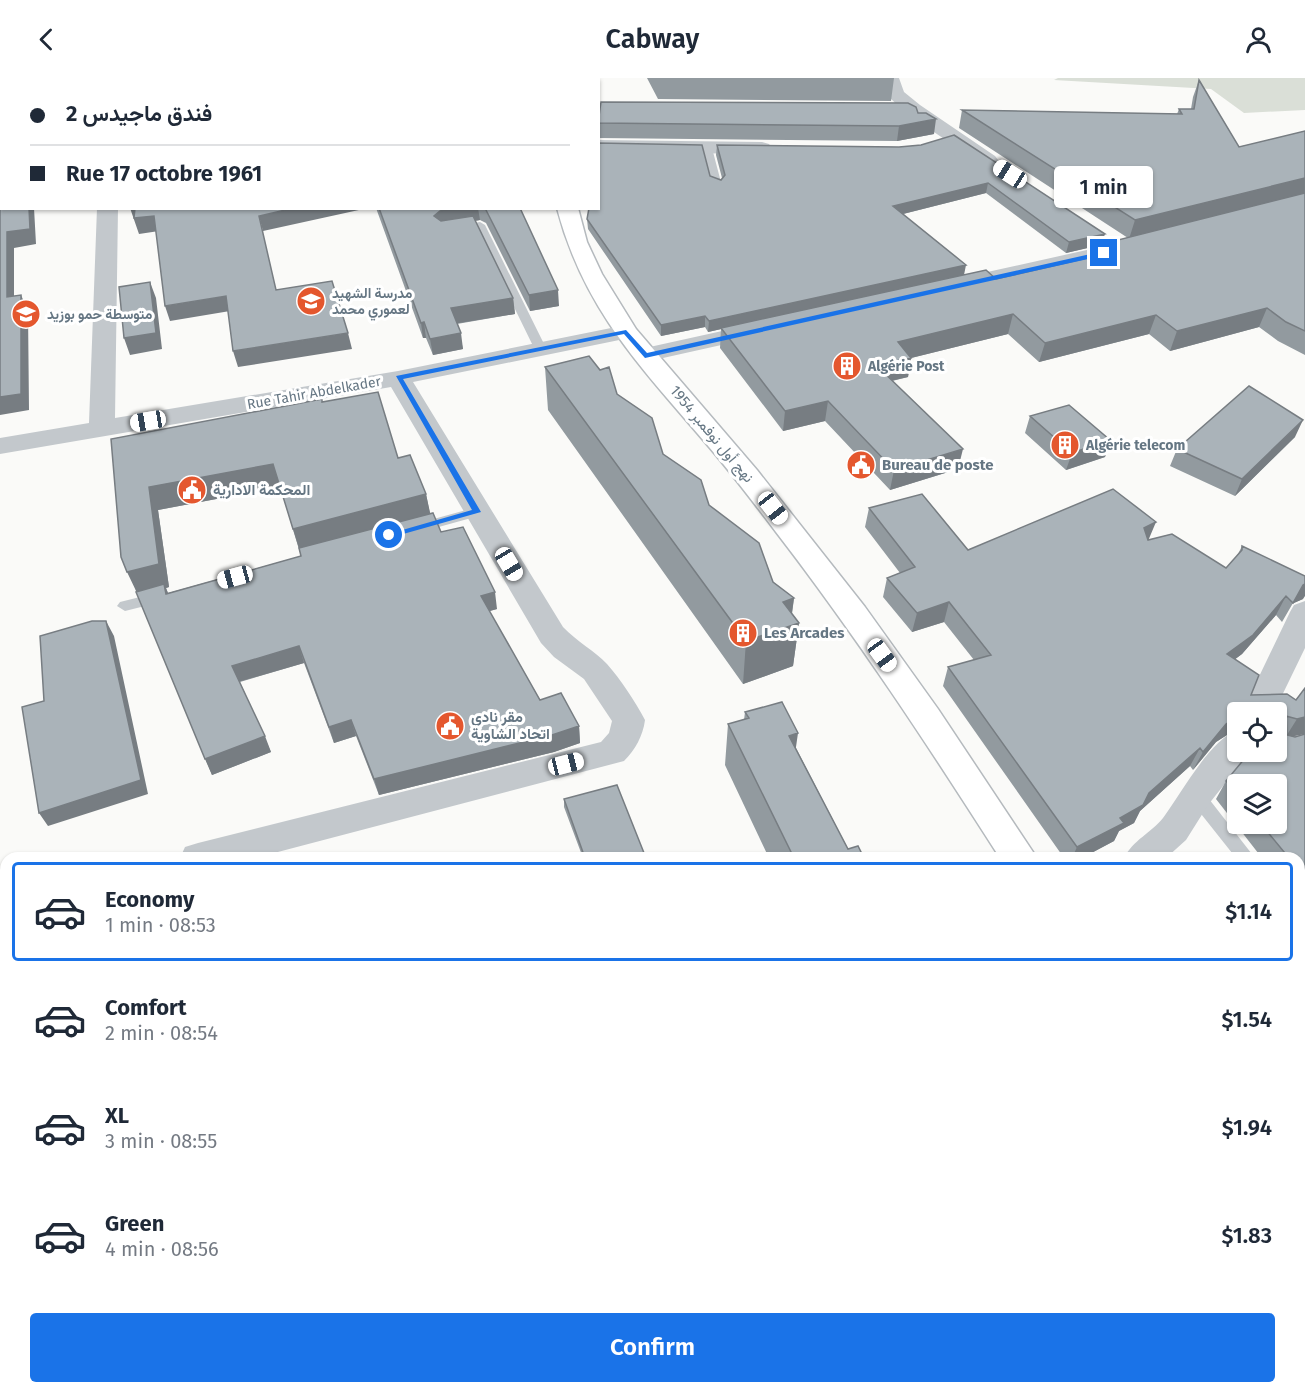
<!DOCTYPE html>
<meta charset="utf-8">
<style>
body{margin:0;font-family:"Fira Sans",Vazirmatn,sans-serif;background:#f2f2f3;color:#1f2937;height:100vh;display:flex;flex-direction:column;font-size:22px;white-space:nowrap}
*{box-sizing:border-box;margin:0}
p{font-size:20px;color:#747a83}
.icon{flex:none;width:33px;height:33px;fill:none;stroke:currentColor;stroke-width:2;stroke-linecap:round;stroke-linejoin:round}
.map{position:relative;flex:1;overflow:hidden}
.sheet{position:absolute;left:0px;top:774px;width:1305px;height:542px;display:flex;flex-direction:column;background:#fff;border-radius:18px 18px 0 0;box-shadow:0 2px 4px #0004}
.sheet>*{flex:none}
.hud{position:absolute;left:0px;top:0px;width:600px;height:132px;box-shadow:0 2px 4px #0004;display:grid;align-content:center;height:132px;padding:0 30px;background:#fff}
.buttons{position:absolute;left:1227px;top:624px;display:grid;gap:12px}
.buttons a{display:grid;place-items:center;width:60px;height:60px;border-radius:6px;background:#fff;box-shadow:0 2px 4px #0004;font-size:30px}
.end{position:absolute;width:27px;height:27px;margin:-14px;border:8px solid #1a73e8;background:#fff;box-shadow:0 0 0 3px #fff}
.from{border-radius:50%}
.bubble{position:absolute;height:42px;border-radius:6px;background:#fff;box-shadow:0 2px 4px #0004;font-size:20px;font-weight:600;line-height:42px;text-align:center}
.car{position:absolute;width:18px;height:36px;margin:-18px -9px;border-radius:8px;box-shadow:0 0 4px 2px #0007;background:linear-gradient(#fff 24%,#345 0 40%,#fff 0 76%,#345 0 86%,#fff 0)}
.hud b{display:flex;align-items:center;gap:21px;height:57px;font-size:22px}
.hud b+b{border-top:2px solid #e0e1e3}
.hud i{width:15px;height:15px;background:#1f2937}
ul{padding:10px 0 0;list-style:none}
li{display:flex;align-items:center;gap:18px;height:99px;margin:0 12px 9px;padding:0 18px;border:3px solid transparent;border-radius:6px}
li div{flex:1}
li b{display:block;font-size:22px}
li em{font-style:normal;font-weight:600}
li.selected{border-color:#1a73e8}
li>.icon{width:54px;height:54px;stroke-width:1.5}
.button{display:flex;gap:12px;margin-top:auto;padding:12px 30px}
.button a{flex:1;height:69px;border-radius:6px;background:#1a73e8;color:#fff;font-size:24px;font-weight:600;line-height:69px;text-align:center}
header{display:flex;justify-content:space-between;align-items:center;height:78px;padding:0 30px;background:#fff;font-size:27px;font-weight:600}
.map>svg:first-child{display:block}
.green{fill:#dadfd7}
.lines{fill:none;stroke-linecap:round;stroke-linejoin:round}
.primary-casing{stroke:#b5babe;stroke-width:3}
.lane{fill:#c3c8cc;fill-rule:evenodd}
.street{fill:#c3c8cc;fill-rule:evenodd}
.primary{fill:#fff;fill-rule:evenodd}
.wall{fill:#929a9f;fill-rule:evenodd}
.shaded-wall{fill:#777d82}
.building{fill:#aab3b9;stroke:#777d82;stroke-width:1.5}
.route{fill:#1a73e8}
.labels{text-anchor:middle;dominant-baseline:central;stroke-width:6;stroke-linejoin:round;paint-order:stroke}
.far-poi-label{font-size:14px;font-weight:bold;fill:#657683;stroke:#fff;text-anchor:start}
.far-street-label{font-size:14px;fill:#657683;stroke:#fff}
.street-label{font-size:15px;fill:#657683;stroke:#fff}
.poi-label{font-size:15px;font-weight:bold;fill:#657683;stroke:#fff;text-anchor:start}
</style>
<header><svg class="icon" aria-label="back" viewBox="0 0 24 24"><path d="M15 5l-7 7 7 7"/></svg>Cabway<svg class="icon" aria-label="person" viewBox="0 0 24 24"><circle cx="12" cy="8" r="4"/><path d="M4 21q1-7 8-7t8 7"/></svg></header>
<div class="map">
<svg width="1305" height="1315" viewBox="0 0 1305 1315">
<rect width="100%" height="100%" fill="#fafaf8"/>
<!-- green -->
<path class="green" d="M 1058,0 L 1305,0 L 1305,32 L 1244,35 L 1211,11 L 1054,2 Z"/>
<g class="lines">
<!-- primary casing -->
<g class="primary-casing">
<path id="primary" d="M 572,0 L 590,0 L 590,2 L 572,2 Z
M 557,130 L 578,130 L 587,164 L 602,196 L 636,251 L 757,392 L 865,529 L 938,631 L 1037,780 L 1000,780 C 929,669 857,559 776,454 C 754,425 732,396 709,369 C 643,291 584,233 557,130 Z
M 1299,1186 L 1305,1189 L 1305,1241 L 1299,1238 Z"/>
</g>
<!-- lane -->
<path class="lane" d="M 707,67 L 712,70 L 722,108 L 721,110 L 712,108 L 702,70 Z
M 480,144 L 485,147 L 547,272 L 545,275 L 541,276 L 535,272 L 476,151 L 456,154 L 451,151 L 456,148 Z
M 477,429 L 484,434 L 482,437 L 417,455 L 410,450 L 412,447 Z
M 160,514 L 165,515 L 167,519 L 165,523 L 125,533 L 117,528 L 120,524 Z
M 1196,710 L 1202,712 L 1255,780 L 1236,780 L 1190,722 L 1187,717 L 1190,712 Z"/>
<!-- street -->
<path class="street" d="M 881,0 L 899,0 L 904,14 L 920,27 L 995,78 L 998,82 L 995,86 L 981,86 L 906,35 L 890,20 Z
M 598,62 L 762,64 L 769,66 L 772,70 L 769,74 L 762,76 L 598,74 Z
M 97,130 L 118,130 L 115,340 L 398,293 L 626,247 L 634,249 L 638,254 L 634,259 L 413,304 L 563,549 C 576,563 595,573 607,586 C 621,602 635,623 645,642 C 643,658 635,672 624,683 L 255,780 L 180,780 L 185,769 L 198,765 L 601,664 L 609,655 L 612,643 L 584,601 L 554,579 L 541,565 L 391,309 L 0,376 L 0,360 L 89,345 Z
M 1132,162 L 1140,164 L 1143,169 L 1140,174 L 951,216 L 943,214 L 940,209 L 943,204 L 951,202 Z
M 763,244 L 771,246 L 775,251 L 771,256 L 645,284 L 636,282 L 633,277 L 636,272 Z
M 1305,523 L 1305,570 L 1274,634 L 1242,634 L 1290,534 L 1294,527 Z
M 1238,652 L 1238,674 L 1250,674 L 1208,727 L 1186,762 L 1166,780 L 1124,780 C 1133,762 1151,755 1163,740 C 1181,716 1210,661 1238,652 Z
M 6,823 L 6,858 L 0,860 L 0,825 Z
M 6,1185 L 6,1231 L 0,1234 L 0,1188 Z"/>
<!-- primary -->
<use href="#primary" class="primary"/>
</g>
<!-- wall -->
<path class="wall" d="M 647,0 L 894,0 L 891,23 L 658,21 Z
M 1199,2 L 1239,69 L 1305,53 L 1305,277 L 1278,263 L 1259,249 L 1170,273 L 1149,256 L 1039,284 L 1008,256 L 911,280 L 908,299 L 892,303 L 958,391 L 890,412 L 825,343 L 783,353 L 720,270 L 721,251 L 708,254 L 705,249 L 661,258 L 588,151 L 587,141 L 710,98 L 721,102 L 722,100 L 716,77 L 717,67 L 899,69 L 921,67 L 1101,167 L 1128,160 L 959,50 L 962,32 L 1177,36 L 1179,31 L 1191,31 L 1193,19 ZM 986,115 L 1066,175 L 1091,169 L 1090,169 L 1087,180 L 996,201 L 964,197 L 903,136 Z
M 918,35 L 934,56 L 897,63 L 598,60 L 598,45 Z
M 376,130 L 520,130 L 559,228 L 530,233 L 486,145 L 480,142 L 475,143 L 513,220 L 515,236 L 457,246 L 463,271 L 433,277 L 426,260 L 423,260 Z
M 545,289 L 617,316 L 663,376 L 709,427 L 773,504 L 794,520 L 792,536 L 799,545 L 793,588 L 743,606 L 548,332 Z
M 322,324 L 398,380 L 426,416 L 430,436 L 441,454 L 497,531 L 489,533 L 540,622 L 579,648 L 580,665 L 554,674 L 379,717 L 356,658 L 334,665 L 304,585 L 240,604 L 271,674 L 212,697 L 136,513 L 111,361 ZM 280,409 L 301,478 L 168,515 L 166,510 L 169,509 L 158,432 Z
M 1030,338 L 1110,362 L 1105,379 L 1066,392 L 1025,355 Z
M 1295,359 L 1235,418 L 1170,388 L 1177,371 Z
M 869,430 L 968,472 L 1148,461 L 1226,490 L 1237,478 L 1242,468 L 1303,521 L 1293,525 L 1282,544 L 1276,537 L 1242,576 L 1235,581 L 1251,617 L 1296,622 L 1305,610 L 1293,658 L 1295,659 L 1305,656 L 1305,1127 L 1299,1118 L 1299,780 L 1262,780 L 1216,721 L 1226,703 L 1276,674 L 1276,634 L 1238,634 L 1238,650 L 1216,664 L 1193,692 L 1190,688 L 1140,733 L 1134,745 L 1119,753 L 1114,763 L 1082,780 L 1064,780 L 943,608 L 948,589 L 974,582 L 944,544 L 912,554 L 883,519 L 887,500 L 900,495 L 865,449 ZM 1238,706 L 1276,746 L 1238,746 Z
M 745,634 L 796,670 L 848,771 L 864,780 L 769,780 L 725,687 L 728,646 L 744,642 Z
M 564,721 L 646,780 L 583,780 L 564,729 Z"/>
<!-- shaded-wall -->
<path class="shaded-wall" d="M 936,41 L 934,56 L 897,63 L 899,48 Z
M 1305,100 L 1305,116 L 1129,161 L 1135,142 Z
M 988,105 L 986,115 L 891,139 L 893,128 Z
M 29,130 L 34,130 L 36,166 L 14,170 L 14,235 L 7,219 L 7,154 Z
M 130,130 L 135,130 L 154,138 L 159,153 L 139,156 Z
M 294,130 L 368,130 L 263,153 L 259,138 Z
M 453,130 L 478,130 L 480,142 L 442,148 L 434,138 L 440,133 Z
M 1105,156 L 1101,167 L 1066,175 L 1069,164 Z
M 966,187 L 964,197 L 708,254 L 709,243 Z
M 150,204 L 156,220 L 162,271 L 130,277 L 124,260 Z
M 558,212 L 559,228 L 530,233 L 529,217 Z
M 21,217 L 28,233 L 29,332 L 0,337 L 0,319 Z
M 226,218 L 230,233 L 170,243 L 165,228 Z
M 513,220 L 515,236 L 453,246 L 451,230 Z
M 1267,230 L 1259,249 L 1170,273 L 1177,253 Z
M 1013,236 L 1008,256 L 911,280 L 908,299 L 873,307 L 876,287 L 898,264 Z
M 1156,237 L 1149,256 L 1039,284 L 1045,265 Z
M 705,238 L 705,249 L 661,258 L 661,247 Z
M 424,244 L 426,260 L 423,260 L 421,245 Z
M 348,255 L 352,271 L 238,289 L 233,273 Z
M 461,255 L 463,271 L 433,277 L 430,261 Z
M 828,323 L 825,343 L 783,353 L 785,333 Z
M 1303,342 L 1295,359 L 1235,418 L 1242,401 Z
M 1110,362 L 1105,379 L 1066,392 L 1072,375 Z
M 963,371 L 958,391 L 890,412 L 894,392 Z
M 273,386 L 280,409 L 158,432 L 169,509 L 166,510 L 171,523 L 138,517 L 127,494 L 149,409 Z
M 426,416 L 431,439 L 300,474 L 293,451 Z
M 1156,444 L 1148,463 L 1144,450 Z
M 1305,506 L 1305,518 L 1303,521 L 1292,526 L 1303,507 Z
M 495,514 L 497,531 L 483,535 L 481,518 Z
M 1286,518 L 1276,537 L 1242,576 L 1217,595 L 1227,576 Z
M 794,520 L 790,548 L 799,545 L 793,588 L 743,606 L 746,563 L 783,524 Z
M 949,524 L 944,544 L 912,554 L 917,535 Z
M 106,543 L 114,558 L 148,716 L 48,748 L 39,735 Z
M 299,568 L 304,585 L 238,604 L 232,588 Z
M 1238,638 L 1238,650 L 1216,664 L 1193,692 L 1203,674 L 1226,646 Z
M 1305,639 L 1305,656 L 1285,660 L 1297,641 Z
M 351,642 L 356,658 L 334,665 L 329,649 Z
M 579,648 L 580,665 L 554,674 L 379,717 L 374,701 Z
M 798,655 L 792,697 L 789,658 Z
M 265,658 L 271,674 L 212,697 L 205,681 Z
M 1200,670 L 1190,688 L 1140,733 L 1149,715 Z
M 1143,727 L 1134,745 L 1119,753 L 1114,763 L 1082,780 L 1072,780 L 1077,769 L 1120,740 Z
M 6,1128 L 6,1152 L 0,1154 L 0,1130 Z"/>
<!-- building -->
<path class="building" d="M 0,0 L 553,0 L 553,2 L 2,2 L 2,130 L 29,130 L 30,151 L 7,154 L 7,219 L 21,217 L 21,316 L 0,319 Z
M 1199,2 L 1239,69 L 1305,53 L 1305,100 L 1135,142 L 962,32 L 1182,36 L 1179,31 L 1194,31 Z
M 601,24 L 908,25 L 916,29 L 918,35 L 926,35 L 936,41 L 899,48 L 598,45 Z
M 954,57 L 1105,156 L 1069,164 L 988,105 L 893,128 L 966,187 L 709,243 L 705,238 L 661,247 L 587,141 L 589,130 L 598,130 L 598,65 L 702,67 L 710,98 L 721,102 L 725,97 L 717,67 L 899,69 L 921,67 Z
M 1305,115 L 1305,253 L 1286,244 L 1267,230 L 1177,253 L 1156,237 L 1045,265 L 1013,236 L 898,264 L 911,280 L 876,287 L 963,371 L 894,392 L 828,323 L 785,333 L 721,250 L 986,192 L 996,201 L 1100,177 L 1090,169 Z
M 135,130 L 294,130 L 259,138 L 276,212 L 332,203 L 348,255 L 233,273 L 226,218 L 165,228 L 154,138 L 134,140 Z
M 379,130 L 453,130 L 440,133 L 434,138 L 441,143 L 473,138 L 513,220 L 451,230 L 461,255 L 430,261 L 424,244 L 421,245 Z
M 485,130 L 520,130 L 558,212 L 529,217 Z
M 150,204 L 156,255 L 124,260 L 119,209 Z
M 589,278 L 600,292 L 609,289 L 617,316 L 652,340 L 663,376 L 701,402 L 709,427 L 759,465 L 773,504 L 794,520 L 783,524 L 799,545 L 746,563 L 545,289 Z
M 1249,308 L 1303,342 L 1242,401 L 1177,371 Z
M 378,314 L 398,380 L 410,377 L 426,416 L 293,451 L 273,386 L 149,409 L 159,486 L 127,494 L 121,479 L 111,361 L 322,321 L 322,324 Z
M 1069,327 L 1110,362 L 1072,375 L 1030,338 Z
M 1113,411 L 1156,444 L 1144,450 L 1148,462 L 1172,456 L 1226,490 L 1242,472 L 1242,468 L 1305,498 L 1305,506 L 1303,507 L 1293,525 L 1286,518 L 1253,557 L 1227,576 L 1259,597 L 1251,617 L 1287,616 L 1296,622 L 1305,610 L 1305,639 L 1297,641 L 1286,638 L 1287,657 L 1295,659 L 1305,656 L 1305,1090 L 1299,1082 L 1299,780 L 1289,780 L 1261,746 L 1276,746 L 1276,706 L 1238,706 L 1238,716 L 1226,703 L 1250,674 L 1276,674 L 1276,634 L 1250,634 L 1249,631 L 1244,634 L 1238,634 L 1238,638 L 1226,646 L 1203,674 L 1200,670 L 1149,715 L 1143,727 L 1120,740 L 1124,745 L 1077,769 L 948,589 L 991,577 L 949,524 L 917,535 L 887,500 L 915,489 L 869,430 L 922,416 L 968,472 Z
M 433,435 L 441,454 L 463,449 L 495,514 L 481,518 L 540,622 L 561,615 L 579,648 L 552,657 L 374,701 L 351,642 L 329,649 L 299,568 L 232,588 L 265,658 L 205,681 L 136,514 L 164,506 L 166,516 L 301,478 L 299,470 Z
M 92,543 L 106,543 L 141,702 L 39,735 L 22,629 L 44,623 L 40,558 Z
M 782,624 L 798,655 L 789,658 L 848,771 L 858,768 L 864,780 L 794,780 L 728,646 L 749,640 L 745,634 Z
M 617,707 L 646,780 L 585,780 L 564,721 Z
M 6,888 L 6,1128 L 0,1130 L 0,890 Z
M 6,1245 L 6,1310 L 1266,1310 L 1269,1315 L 0,1315 L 0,1247 Z"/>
<!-- route -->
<path class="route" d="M 1104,173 L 1106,177 L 645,280 L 624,256 L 403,301 L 481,434 L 389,460 L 385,457 L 472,432 L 396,298 L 626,252 L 647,275 Z"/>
<!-- icons -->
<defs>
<g id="school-disc" transform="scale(1.5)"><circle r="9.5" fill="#e4572e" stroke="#fff"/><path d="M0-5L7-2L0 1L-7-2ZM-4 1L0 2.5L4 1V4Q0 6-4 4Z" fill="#fff"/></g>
<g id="building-disc" transform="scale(1.5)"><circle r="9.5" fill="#e4572e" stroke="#fff"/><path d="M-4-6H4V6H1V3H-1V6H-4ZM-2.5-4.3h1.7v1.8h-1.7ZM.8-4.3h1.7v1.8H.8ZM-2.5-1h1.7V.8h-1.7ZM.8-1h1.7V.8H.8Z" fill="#fff"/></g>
<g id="civic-disc" transform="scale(1.5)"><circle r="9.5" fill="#e4572e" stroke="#fff"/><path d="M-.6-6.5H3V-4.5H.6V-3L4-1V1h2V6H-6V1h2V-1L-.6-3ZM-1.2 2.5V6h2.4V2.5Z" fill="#fff"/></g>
</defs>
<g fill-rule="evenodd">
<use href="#school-disc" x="311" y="223"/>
<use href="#school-disc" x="26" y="236"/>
<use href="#building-disc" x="847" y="288"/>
<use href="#building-disc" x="1065" y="367"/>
<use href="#civic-disc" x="861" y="387"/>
<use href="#civic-disc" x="192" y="412"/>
<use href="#building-disc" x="743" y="555"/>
<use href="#civic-disc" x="450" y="648"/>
</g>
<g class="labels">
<!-- far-poi labels -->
<g class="far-poi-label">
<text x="332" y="215">مدرسة الشهيد<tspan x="332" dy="16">لعموري محمد</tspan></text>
<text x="47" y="236">متوسطة حمو بوزيد</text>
<text x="868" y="288">Algérie Post</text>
<text x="1086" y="367">Algérie telecom</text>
</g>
<!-- far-street labels -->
<g class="far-street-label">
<text transform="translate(314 315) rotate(-10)">Rue Tahir Abdelkader</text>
</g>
<!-- street labels -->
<g class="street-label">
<text transform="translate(712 356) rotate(50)">نهج أول نوفمبر 1954</text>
</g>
<!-- poi labels -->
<g class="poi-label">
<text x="882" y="387">Bureau de poste</text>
<text x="213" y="412">المحكمة الادارية</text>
<text x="764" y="555">Les Arcades</text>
<text x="471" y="639">مقر نادي<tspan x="471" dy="17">اتحاد الشاوية</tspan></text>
</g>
</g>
</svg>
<div class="buttons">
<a><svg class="icon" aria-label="locate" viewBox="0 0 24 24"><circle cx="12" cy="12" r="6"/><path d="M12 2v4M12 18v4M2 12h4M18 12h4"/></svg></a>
<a><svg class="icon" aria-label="layers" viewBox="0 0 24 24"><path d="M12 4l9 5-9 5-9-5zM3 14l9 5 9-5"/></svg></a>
</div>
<i class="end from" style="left:389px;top:457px"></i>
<i class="end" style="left:1104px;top:175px"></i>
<div class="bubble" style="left:1054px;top:88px;width:99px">1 min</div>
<i class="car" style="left:1010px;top:96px;rotate:302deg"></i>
<i class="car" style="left:148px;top:343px;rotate:260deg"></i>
<i class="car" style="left:773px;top:430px;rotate:142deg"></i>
<i class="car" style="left:509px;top:486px;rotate:149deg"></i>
<i class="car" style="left:235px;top:499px;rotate:255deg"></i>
<i class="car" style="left:882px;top:577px;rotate:144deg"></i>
<i class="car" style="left:566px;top:686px;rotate:76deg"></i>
<div class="hud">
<b><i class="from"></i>فندق ماجيدس 2</b>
<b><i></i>Rue 17 octobre 1961</b>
</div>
<section class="sheet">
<ul>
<li class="selected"><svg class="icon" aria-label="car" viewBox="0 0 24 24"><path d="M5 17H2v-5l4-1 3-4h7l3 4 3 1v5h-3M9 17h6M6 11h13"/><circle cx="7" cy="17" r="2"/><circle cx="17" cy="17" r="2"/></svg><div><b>Economy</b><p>1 min · 08:53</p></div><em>$1.14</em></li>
<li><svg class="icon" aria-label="car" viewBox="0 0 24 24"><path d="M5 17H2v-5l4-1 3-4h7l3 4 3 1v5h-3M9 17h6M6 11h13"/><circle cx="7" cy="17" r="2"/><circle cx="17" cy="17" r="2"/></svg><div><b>Comfort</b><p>2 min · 08:54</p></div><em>$1.54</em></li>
<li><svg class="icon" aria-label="car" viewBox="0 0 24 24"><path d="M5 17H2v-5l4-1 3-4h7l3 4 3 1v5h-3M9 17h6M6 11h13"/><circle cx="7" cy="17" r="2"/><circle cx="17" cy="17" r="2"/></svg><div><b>XL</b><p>3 min · 08:55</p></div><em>$1.94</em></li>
<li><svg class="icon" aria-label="car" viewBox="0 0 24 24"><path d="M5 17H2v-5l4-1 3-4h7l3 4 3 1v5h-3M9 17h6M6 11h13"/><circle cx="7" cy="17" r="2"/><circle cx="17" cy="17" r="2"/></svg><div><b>Green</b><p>4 min · 08:56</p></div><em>$1.83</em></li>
</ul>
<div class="button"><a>Confirm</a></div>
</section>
</div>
